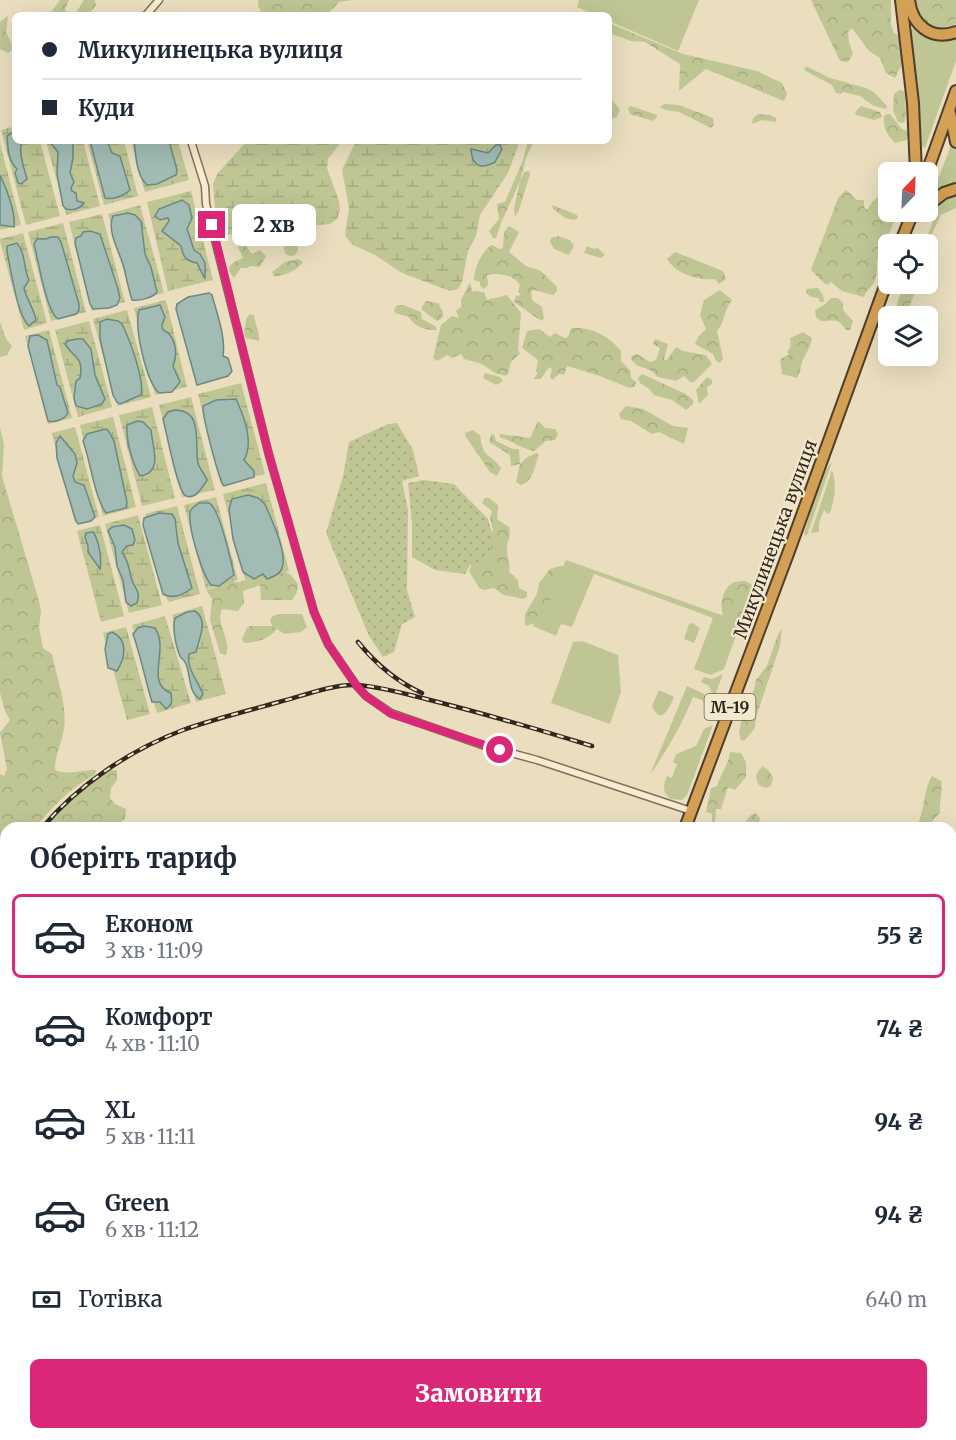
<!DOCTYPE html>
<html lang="uk">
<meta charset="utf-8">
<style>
body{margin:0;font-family:Merriweather,serif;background:#f2f2f3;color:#1f2937;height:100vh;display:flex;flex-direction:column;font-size:22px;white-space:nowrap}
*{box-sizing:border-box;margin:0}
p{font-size:20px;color:#747a83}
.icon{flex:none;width:33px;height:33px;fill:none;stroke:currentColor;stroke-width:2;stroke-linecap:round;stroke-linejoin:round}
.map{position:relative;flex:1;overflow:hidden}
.details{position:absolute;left:0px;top:822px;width:957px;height:618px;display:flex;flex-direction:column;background:#fff;border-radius:18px 18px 0 0;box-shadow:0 6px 24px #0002}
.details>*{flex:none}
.guide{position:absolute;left:12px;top:12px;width:600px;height:132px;border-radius:9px;box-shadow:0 6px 24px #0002;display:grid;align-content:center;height:132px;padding:0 30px;background:#fff}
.needle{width:39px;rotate:23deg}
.tools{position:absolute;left:878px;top:162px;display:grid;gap:12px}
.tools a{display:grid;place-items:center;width:60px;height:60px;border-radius:9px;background:#fff;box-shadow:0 6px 24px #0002;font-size:30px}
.end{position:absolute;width:27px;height:27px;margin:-14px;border:8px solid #db2777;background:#fff;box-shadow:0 0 0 3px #fff}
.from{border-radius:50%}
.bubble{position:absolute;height:42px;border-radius:9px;background:#fff;box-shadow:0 6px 24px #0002;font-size:20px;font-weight:800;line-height:42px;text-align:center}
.guide b{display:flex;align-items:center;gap:21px;height:57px;font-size:22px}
.guide b+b{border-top:2px solid #e0e1e3}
.guide i{width:15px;height:15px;background:#1f2937}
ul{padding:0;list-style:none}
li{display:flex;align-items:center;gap:18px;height:84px;margin:0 12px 9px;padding:0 18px;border:3px solid transparent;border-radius:9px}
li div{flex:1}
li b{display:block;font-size:22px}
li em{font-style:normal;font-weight:800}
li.on{border-color:#db2777}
li>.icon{width:54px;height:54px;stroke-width:1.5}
h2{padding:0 30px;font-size:27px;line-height:72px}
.pay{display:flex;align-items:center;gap:15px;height:66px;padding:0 30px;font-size:22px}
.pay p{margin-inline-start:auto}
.primary-button{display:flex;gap:12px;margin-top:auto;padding:12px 30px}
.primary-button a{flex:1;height:69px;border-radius:9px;background:#db2777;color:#fff;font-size:24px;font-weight:800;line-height:69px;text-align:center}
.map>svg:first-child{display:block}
.grass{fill:#bfc694}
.forest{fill:url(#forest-crowns)}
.wetland{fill:url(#wetland-marsh)}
.garden{fill:url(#garden-dots)}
.water{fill:#a2bcb5;stroke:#6a8982;stroke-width:1.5}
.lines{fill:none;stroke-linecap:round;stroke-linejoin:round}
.street-casing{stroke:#816f59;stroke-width:9}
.highway-casing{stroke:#4f3e2d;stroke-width:14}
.street{stroke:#f5ecd1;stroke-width:6}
.highway{stroke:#d4a055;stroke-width:10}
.rail-casing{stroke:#32271c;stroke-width:4.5}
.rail{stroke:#f2e8ce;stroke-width:2;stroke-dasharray:7;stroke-linecap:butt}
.route{stroke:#db2777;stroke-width:8}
.labels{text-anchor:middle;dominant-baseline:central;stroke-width:4.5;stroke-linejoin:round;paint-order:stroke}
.shield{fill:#f2e8ce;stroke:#6c6151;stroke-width:1.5}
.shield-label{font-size:16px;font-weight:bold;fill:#32271c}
.street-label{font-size:18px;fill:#32271c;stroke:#f2e8ce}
</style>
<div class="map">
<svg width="956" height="1440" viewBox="0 0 956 1440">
<defs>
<pattern id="forest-crowns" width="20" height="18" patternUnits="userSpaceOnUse" patternTransform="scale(1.5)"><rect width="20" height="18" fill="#bfc694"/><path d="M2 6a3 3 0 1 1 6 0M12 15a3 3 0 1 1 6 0" fill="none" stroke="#a5aa7f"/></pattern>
<pattern id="wetland-marsh" width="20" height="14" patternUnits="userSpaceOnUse" patternTransform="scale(1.5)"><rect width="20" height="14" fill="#bfc694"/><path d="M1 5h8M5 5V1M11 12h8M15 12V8" fill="none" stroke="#a5aa7f"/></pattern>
<pattern id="garden-dots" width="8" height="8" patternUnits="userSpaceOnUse" patternTransform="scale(1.5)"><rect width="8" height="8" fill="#bfc694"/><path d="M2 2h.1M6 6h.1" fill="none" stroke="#a5aa7f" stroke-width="1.8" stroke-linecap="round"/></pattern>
</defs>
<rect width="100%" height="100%" fill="#eadebf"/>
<!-- grass -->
<path class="grass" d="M 579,0 L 699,0 L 678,51 L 609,21 L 609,15 L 595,15 L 577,7 Z
M 911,0 L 956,0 L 956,24 C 945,31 934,28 922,23 Z
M 913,28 L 925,35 L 956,36 L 956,61 L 925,148 L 922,146 L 919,135 L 910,31 Z
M 952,143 L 956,151 L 956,183 L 931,197 Z
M 956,194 L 956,208 L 941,215 L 927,244 L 934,247 L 931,248 L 927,247 L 927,244 L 918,244 L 919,240 L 925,242 L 934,219 L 926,216 L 928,210 Z
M 832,462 L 807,535 L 805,536 L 804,533 C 809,518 822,470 832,462 Z
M 832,470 C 837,484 835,498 830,513 L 828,514 L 824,510 L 819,523 L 819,532 L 811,533 Z
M 786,523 L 788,524 L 772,568 L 768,569 L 768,564 L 782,527 Z
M 566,560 L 741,622 L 724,669 L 711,675 L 694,669 L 713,618 L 594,574 L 572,627 L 561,624 L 556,636 L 533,626 Z
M 278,614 L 302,614 L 307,627 L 301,632 L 285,634 L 272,626 L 270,620 L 273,616 Z
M 692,623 L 700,628 L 694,643 L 684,639 L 689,624 Z
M 582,641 L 618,655 L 621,692 L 610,724 L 551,703 L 573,642 Z
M 723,674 L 714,698 L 709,686 L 701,682 L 704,677 L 712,679 Z
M 687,686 L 704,694 L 708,707 L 702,700 L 693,697 C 682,725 667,750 650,775 Z
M 659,690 L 674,697 C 670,707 661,727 652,706 Z
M 713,725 L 687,795 L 682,800 L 671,799 C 662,793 663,785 667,776 L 672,778 L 677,764 L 673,762 L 676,754 L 696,746 L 704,729 Z"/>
<!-- forest -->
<path class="forest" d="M 60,0 L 69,0 L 65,9 L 68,14 L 75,14 L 84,0 L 95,0 L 96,5 L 89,15 L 49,15 Z
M 258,0 L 352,0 L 339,2 L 327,15 L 263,15 L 258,6 Z
M 811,0 L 891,0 L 891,24 L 894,33 L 901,37 L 902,64 L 895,78 L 886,73 L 880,58 L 870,52 L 852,28 L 848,32 L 849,42 L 853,54 L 848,62 L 840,61 Z
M 916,0 L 956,0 L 956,17 C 946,24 936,28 924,23 L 925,17 L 920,13 Z
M 8,16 L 6,32 L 14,49 L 8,53 L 0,49 L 0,22 Z
M 609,23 L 683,54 L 757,71 L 782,83 L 787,94 L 784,101 L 706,69 L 679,91 L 680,64 L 645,42 L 631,41 L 609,33 Z
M 806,66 L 830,78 L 866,88 L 874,92 L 887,106 L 886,109 L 874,106 L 860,96 L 843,92 L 841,94 L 836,93 L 832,85 L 804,70 Z
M 899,90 L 904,91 L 906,93 C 904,104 908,112 904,123 L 898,122 L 893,110 L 894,94 Z
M 609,96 L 620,110 L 616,118 L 609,117 Z
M 664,104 L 679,105 L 713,118 L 714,125 L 711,128 L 679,112 L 665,110 L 660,107 Z
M 631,106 L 657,115 L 657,117 L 653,121 L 630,114 L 628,108 Z
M 861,106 L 880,112 L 882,117 L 874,120 L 856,115 L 855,112 Z
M 758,114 L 770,115 L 776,118 L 776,122 L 762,120 L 752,124 L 753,118 Z
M 887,114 L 890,114 L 902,129 L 911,132 L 906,140 L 895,143 C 887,135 883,128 884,116 Z
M 528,141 L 534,141 L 526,158 L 520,181 L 524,172 L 529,171 L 530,174 L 519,210 L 515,217 L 514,208 L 520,181 L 501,223 L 496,238 L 493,238 L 489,231 L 499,219 L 497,204 L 505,202 L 523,160 Z
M 846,190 L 857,200 L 864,200 L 864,207 L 867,210 L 872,202 L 883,193 L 888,198 L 888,212 L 899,212 C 891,227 886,241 880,257 L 877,260 C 877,266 877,275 875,280 C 873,287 866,289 864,297 L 842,291 L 831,282 L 828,285 L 825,284 L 811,270 L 838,198 Z
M 552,205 L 575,214 L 578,216 L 577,219 C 568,222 560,214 553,209 Z
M 509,226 L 519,232 L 509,252 L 526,266 L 541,271 L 557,287 L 557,291 L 553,295 L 534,290 L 531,292 L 532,300 L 542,307 L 544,318 L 542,321 C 531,315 524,308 514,302 L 516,296 L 521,295 L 518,292 L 520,285 C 514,275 498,272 487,275 L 488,285 L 484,289 L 480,286 L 480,282 L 474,280 C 474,269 482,250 492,245 L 499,249 L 503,248 L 504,232 Z
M 558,236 L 570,240 L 574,246 L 569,255 L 554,249 L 550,242 L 551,238 Z
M284 249a7 7 0 1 1 14 0a7 7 0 1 1-14 0Z
M 240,243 L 246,246 L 252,254 L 260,250 L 266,256 L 260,267 L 251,266 L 247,268 L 241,268 L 234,278 C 223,266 232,263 243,258 L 238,247 Z
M 587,246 L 594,249 L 598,248 L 605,255 L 601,258 L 584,253 Z
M 675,252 L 723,271 L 726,279 L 719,284 L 715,279 C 698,281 676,274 667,259 Z
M 298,259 L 303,262 C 298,270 283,277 274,276 L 272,272 L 285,262 Z
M 470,282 L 472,291 L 484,292 L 487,300 L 507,295 L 521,313 L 518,350 L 520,353 L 511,362 L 508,374 L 505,376 L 495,373 L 482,364 L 464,359 L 461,354 L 452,358 L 447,355 L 437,361 L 433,358 L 441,325 L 452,316 L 459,318 L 456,311 L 462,306 L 461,300 Z
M 904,284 L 918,284 L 910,305 L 904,310 L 902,316 L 897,316 C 894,304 902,294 904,284 Z
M 818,288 L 823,295 L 824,302 L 820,302 L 818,298 L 811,297 L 806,293 L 807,289 Z
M 720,290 L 732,300 C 724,310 725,322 717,331 L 723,358 L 720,363 L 716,361 L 713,354 L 695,344 L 698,337 L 706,329 L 700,315 L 704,300 Z
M 831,298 L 838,298 L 843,303 L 843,310 L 853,321 L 850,330 L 846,330 C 838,317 834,321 821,321 L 816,317 L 815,310 L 824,305 Z
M 426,301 L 438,303 L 443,312 L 442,318 L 437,321 L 421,309 Z
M 397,305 L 403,305 L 421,312 L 422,319 L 435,326 L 437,330 C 425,330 416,328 409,317 L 395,313 L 394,310 Z
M 250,314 L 254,315 C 255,325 260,332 259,341 L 246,338 L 244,335 L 246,319 Z
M 0,322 L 6,339 L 12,346 L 7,355 L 0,357 Z
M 571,328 C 592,327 608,335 621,351 L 621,361 L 630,370 L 631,378 L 636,382 L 635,386 L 630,388 L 597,375 L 567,366 L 564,375 L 559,374 L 552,380 L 550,377 L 552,369 L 549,367 L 541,379 L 534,379 L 538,372 L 536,371 L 538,360 L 522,348 L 527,331 L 539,329 L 550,337 L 555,333 L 565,338 L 568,337 Z
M 803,332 L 812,338 C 811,348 805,354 802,362 C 800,368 801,372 797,378 L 782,374 L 780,359 L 789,355 L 787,352 L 791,346 L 790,338 Z
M 655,339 L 668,344 L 664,359 L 666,361 L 676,347 L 683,351 L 706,355 L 712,364 L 694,382 L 690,382 L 684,376 L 676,381 L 658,377 L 650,370 L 636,365 L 631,359 L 632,356 L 637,354 L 650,362 L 656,360 L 660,348 L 653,344 Z
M 485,373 L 500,377 L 503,381 L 496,385 L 483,378 Z
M 642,374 L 686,394 L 693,400 L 693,404 L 686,410 L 672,400 L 654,395 L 648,388 L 640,383 L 638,378 Z
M 707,377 L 712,380 L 712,384 L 707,387 L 708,395 L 699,404 L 696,390 Z
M 626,406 L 643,409 L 673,426 L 688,428 L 684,444 L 659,432 L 652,434 L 631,421 L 621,419 L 619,414 Z
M 538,421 L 545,428 L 555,429 L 558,434 L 555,440 L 546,441 L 534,451 C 521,448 512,441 499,437 L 500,434 L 530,438 Z
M 0,427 L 4,445 L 2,476 L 39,601 L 41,612 L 39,627 L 43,648 L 52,654 C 57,680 69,708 63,734 C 60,748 55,755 55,770 C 71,776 81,769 96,770 L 95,775 C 71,787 52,807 35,828 L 6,828 L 6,873 L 0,885 L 0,774 L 4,776 L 7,769 L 0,733 L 10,720 L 5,711 L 0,693 Z
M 473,430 L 480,435 C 484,461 488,450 501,468 L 497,476 L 490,472 L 466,437 L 465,433 Z
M 494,434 L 496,441 L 513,449 L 519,449 L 520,464 L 526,458 L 536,453 L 539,455 C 534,466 534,481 521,485 L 516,482 L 520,464 L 511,466 L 510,455 L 489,442 L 491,435 Z
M 485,498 L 489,498 L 498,505 L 497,519 L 509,527 C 511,538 508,538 507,547 C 506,555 511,563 509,572 L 518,580 L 519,588 L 527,592 L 527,597 L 523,599 L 504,595 L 494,588 L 484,590 L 479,588 L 469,571 L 474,559 L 493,530 L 490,518 L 492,511 L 482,503 Z
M 560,566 L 567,566 L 568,568 L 547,608 L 535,623 L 525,626 L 525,614 L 537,594 L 539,583 L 550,569 Z
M 277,569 L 290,574 L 298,584 L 296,594 L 292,600 L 261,600 L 260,585 L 243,591 L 244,603 L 238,611 L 222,609 C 215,625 232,639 226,655 L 220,653 L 210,620 L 212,599 L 206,590 L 219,586 L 224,581 L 239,582 Z
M 746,581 L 752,585 C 752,595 750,616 743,623 C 739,627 733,626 728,625 C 719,615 719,593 731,584 C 735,581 741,581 746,581 Z
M 250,626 L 272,626 L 277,629 C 268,640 257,642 244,643 L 242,639 L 247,628 Z
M 782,629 L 780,646 L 756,717 L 755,728 L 745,740 L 741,741 L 739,731 L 744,709 L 754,690 L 756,680 L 767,666 L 778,634 Z
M 730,752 L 741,753 L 746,762 L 746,777 L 735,790 L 728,787 L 721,809 L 716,809 L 715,823 L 712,823 L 712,814 L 706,812 L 711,788 L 717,786 C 721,773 728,766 730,752 Z
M 763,766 L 770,772 L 773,778 L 771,786 L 766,788 L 759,785 C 754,776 756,773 763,766 Z
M 110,770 L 117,770 L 117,780 L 111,788 L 110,798 L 115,804 L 126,809 L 125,819 L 113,828 L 92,828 L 89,823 L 88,828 L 44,828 L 89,782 Z
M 932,776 L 941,781 C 943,793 939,802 940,813 L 933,820 L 931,828 L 915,828 C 926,813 922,792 932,776 Z
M 755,813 L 760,818 L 759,828 L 741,828 L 750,816 Z
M 6,882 L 6,960 L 0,966 L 0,893 Z
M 956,1342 L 956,1428 L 951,1429 L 951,1344 Z
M 763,1434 L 935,1434 L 923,1440 L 755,1440 Z"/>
<!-- wetland -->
<path class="wetland" d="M 15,126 L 15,141 L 40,141 L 60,216 L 26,225 L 1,130 Z
M 46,141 L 83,141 L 100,206 L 66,215 Z
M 87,141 L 124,141 L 138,196 L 104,205 Z
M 131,141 L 178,141 L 189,180 L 145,192 Z
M 247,141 L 342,141 L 328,159 L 327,168 L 339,201 L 340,210 L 337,219 L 330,224 L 307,226 L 291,231 L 224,235 L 216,223 L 213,183 L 218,173 Z
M 356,141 L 520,141 L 508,173 L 480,215 L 476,236 L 468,251 L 462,282 L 458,289 L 450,291 L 402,273 L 375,255 L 353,245 L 345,236 L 349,208 L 342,170 Z
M 0,143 L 21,225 L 0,230 Z
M 191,191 L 213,280 L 168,291 L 147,202 Z
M 140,205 L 164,293 L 132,301 L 108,214 Z
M 102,214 L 125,302 L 92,311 L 69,222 Z
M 63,223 L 86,312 L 51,321 L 28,232 Z
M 23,233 L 47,323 L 24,330 L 0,241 L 0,239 Z
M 166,300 L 187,387 L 155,395 L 134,308 Z
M 127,310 L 151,397 L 117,406 L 93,319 Z
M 89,321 L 112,407 L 78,417 L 55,330 Z
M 49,330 L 72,418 L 48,424 L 25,336 Z
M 241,383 L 265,474 L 221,485 L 198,394 Z
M 191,397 L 215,490 L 182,497 L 159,405 Z
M 152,407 L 175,498 L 142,506 L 119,415 Z
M 113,417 L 136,507 L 103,516 L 80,425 Z
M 75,427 L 99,517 L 75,523 L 52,433 Z
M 266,483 L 289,571 L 246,582 L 223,494 Z
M 216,497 L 238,580 L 206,589 L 184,505 Z
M 177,506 L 200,594 L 168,602 L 145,514 Z
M 138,515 L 162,605 L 129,613 L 105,524 Z
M 100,525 L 124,616 L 101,622 L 77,531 Z
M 202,606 L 226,694 L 196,702 L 172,615 Z
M 165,616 L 191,703 L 157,713 L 132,625 Z
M 126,627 L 150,714 L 127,720 L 103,633 Z"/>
<!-- garden -->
<path class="garden" d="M 397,423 L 413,450 L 419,476 L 402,481 L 408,510 L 407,590 L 415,617 L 402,624 L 394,652 L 383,657 L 369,636 L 326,533 L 343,476 L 349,442 L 388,424 Z
M 424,480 L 454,484 L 488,519 L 494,541 L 481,568 L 470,565 L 465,574 L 435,570 L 412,557 L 412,522 L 408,483 Z
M 956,1428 L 956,1440 L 923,1440 L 935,1434 L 951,1434 L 951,1429 Z"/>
<!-- water -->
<path class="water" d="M 15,131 L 15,141 L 22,141 C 18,153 24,167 27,179 L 21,184 L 18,183 L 15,173 L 17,169 C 8,161 8,148 7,136 Z
M 49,141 L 73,141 L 73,158 L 70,173 L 74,182 L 71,188 L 72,191 L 76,193 L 77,201 L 84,203 C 80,209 72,211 66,209 L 63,206 L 57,174 L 58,152 Z
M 90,141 L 107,141 L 112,153 L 120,156 L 130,190 C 124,196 113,200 105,198 Z
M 134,141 L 169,141 L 177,170 L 176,175 L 157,184 L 147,185 C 136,175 136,155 134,141 Z
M 496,145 L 500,145 L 502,149 L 495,162 C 480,170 472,166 471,149 L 488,153 Z
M 0,175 C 6,187 16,213 14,227 L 0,225 Z
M 182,200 L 189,205 L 192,218 L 187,229 L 194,250 L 200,254 L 205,263 L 205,279 L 197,263 C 186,261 183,257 181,246 L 162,231 L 169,221 L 168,218 L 160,220 L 155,216 L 159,209 Z
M 128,213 L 135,215 L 141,221 L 145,254 L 151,267 L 157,292 C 153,298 139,301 132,300 C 129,291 127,281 125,272 C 122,255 106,233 113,216 Z
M 90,231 L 100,234 L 118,289 L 120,298 L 117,305 L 109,308 L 93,309 L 90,304 L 75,243 L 76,238 L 81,236 L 83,232 Z
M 51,237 L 58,237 L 61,242 L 79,304 L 79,310 L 76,314 L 58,319 C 46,311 38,259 34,244 L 37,239 L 46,239 Z
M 17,243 C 26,253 23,268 29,280 L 24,288 C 26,299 34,308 36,320 L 29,326 C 17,315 11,270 7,252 L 7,246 Z
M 209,293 L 212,295 C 217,314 226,337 223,356 L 228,358 L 232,371 L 228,376 L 197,385 L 176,309 L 177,304 L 188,297 Z
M 160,305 L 165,317 L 162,325 L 163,330 C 176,335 178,354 173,366 L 180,382 L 172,392 L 159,393 C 146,381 134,328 139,310 Z
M 107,319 L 118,321 L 122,324 C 129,338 145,380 141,395 L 120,404 L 117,402 L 113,395 L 100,339 L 100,322 Z
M 38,335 L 47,340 L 57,385 L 60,387 L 68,413 C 65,419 55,423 48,421 L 28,346 L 30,336 Z
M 77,339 L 83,339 L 91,349 L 95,375 L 105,399 L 102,404 L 87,409 L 76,406 L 74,398 L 76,381 L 80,378 C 84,356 74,359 65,344 L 67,341 Z
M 236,399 C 244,416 254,443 244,460 L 254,471 L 254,477 L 224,486 C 219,481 202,415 203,406 L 216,400 Z
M 175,410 C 204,410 194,443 198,463 C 199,468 205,474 207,480 C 203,486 196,500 186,496 C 178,494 166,430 163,419 L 168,412 Z
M 137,421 L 143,422 L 151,430 C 152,446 164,473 140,476 C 132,462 126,441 127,425 Z
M 105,429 L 108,430 L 114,441 L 127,502 L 126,508 L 106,513 C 94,496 91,463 83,441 L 87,434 Z
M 60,436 L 75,454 L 77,463 L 73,476 L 75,482 L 84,485 L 95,517 L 91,521 L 78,524 L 75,518 L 57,458 L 56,443 Z
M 248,495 L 258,498 L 265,504 C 271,519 288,553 282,568 C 280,575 272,577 267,579 L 263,574 L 254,579 L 243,572 L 233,539 L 229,509 L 232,499 Z
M 199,503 C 200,503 208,503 209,503 C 220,508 231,562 234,575 L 219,586 L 211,585 C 202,574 188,528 190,513 C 190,508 195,506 199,503 Z
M 159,513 L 172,514 L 175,519 L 178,543 L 192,588 C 183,595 173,600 163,594 L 143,525 L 144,518 Z
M 124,525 L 132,529 L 135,540 L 133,545 L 127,546 L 122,552 C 130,564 128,568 132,580 C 135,589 141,592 137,603 L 131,606 L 126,602 L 123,580 L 117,566 L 115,547 L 108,531 L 112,527 Z
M 93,532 C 99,540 102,560 100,569 L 88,552 L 88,546 L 85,537 L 86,533 Z
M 195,611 C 209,620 199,638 196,652 L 189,654 C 186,668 198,681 203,694 L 200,699 C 188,692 191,676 186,664 C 182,656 184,663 180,656 C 176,647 172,628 175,618 L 187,612 Z
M 144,626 L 155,628 C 170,650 144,683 171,693 C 172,701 173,704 166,709 L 160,702 L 152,702 C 145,679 141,657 133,634 L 138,628 Z
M 112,632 C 129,640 125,658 117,671 L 108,668 L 105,649 L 108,634 Z"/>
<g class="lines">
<!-- street casing -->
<g class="street-casing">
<path id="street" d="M 146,15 L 159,0
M 191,141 L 205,186 L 206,204 L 269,455 L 314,612 L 328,644 L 356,685 L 366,696 L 391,713 L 485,746 L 537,760 L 691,811
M 951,1072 L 956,1073
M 581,1434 L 581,1440
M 388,1440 L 389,1434
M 657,1440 L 658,1434"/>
</g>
<!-- highway casing -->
<g class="highway-casing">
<path id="highway" d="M 901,0 L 913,103 L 916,172
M 909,0 C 912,25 931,41 956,32
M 950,113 L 956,142
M 927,172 L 956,91
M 927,206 L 944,193 L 956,189
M 900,244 L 913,212
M 685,828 L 789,551 L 888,278
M 487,1440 L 489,1434"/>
</g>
<!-- street -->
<use href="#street" class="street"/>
<!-- highway -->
<use href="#highway" class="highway"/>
<!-- rail casing -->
<g class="rail-casing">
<path id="rail" d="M 358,642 C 376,664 395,681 422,693
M 42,828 C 78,785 130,750 183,730 C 214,719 247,711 279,702 C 303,696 329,685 354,685 C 374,685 406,694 426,699 C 482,713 537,729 592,746
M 0,892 L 6,880"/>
</g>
<!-- rail -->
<use href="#rail" class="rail"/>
</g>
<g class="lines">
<!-- route -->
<path class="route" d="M 212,225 L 269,455 L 314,612 L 328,644 L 356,685 L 366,696 L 391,714 L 500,750"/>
</g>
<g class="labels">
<!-- shield labels -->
<rect class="shield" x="704.5" y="694" width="51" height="26" rx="4.5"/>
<g class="shield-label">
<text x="730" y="707">М-19</text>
</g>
<!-- street labels -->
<g class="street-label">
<text transform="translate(775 539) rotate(-70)">Микулинецька вулиця</text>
</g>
</g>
</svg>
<div class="tools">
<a><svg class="needle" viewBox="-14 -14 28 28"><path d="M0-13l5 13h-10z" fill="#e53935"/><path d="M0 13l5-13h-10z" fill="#747a83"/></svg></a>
<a><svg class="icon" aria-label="locate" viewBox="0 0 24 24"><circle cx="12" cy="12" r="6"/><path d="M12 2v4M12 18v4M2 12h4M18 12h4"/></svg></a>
<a><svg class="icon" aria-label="layers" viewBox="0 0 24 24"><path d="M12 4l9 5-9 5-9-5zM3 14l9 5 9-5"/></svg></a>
</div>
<i class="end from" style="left:500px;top:750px"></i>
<i class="end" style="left:212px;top:225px"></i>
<div class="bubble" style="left:232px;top:204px;width:84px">2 хв</div>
<div class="guide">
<b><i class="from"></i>Микулинецька вулиця</b>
<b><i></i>Куди</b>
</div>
<section class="details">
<h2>Оберіть тариф</h2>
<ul>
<li class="on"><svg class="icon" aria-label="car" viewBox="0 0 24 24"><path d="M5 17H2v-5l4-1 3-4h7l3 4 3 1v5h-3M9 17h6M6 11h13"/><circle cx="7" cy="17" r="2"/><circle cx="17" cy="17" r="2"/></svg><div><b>Економ</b><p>3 хв · 11:09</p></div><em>55 ₴</em></li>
<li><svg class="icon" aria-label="car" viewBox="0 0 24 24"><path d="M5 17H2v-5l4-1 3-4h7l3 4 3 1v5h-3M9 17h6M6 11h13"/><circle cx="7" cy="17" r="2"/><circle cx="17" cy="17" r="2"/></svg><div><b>Комфорт</b><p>4 хв · 11:10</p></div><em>74 ₴</em></li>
<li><svg class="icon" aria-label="car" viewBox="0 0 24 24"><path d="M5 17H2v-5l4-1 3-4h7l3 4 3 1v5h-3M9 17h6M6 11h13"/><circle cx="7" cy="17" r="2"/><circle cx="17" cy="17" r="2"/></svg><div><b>XL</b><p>5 хв · 11:11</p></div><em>94 ₴</em></li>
<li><svg class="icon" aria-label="car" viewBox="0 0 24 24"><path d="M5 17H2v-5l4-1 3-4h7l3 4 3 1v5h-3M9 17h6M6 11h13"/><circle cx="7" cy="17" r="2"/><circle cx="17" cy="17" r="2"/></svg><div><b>Green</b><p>6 хв · 11:12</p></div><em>94 ₴</em></li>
</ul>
<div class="pay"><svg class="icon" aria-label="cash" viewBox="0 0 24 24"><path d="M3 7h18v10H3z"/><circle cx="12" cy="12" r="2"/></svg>Готівка<p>640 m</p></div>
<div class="primary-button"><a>Замовити</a></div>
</section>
</div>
